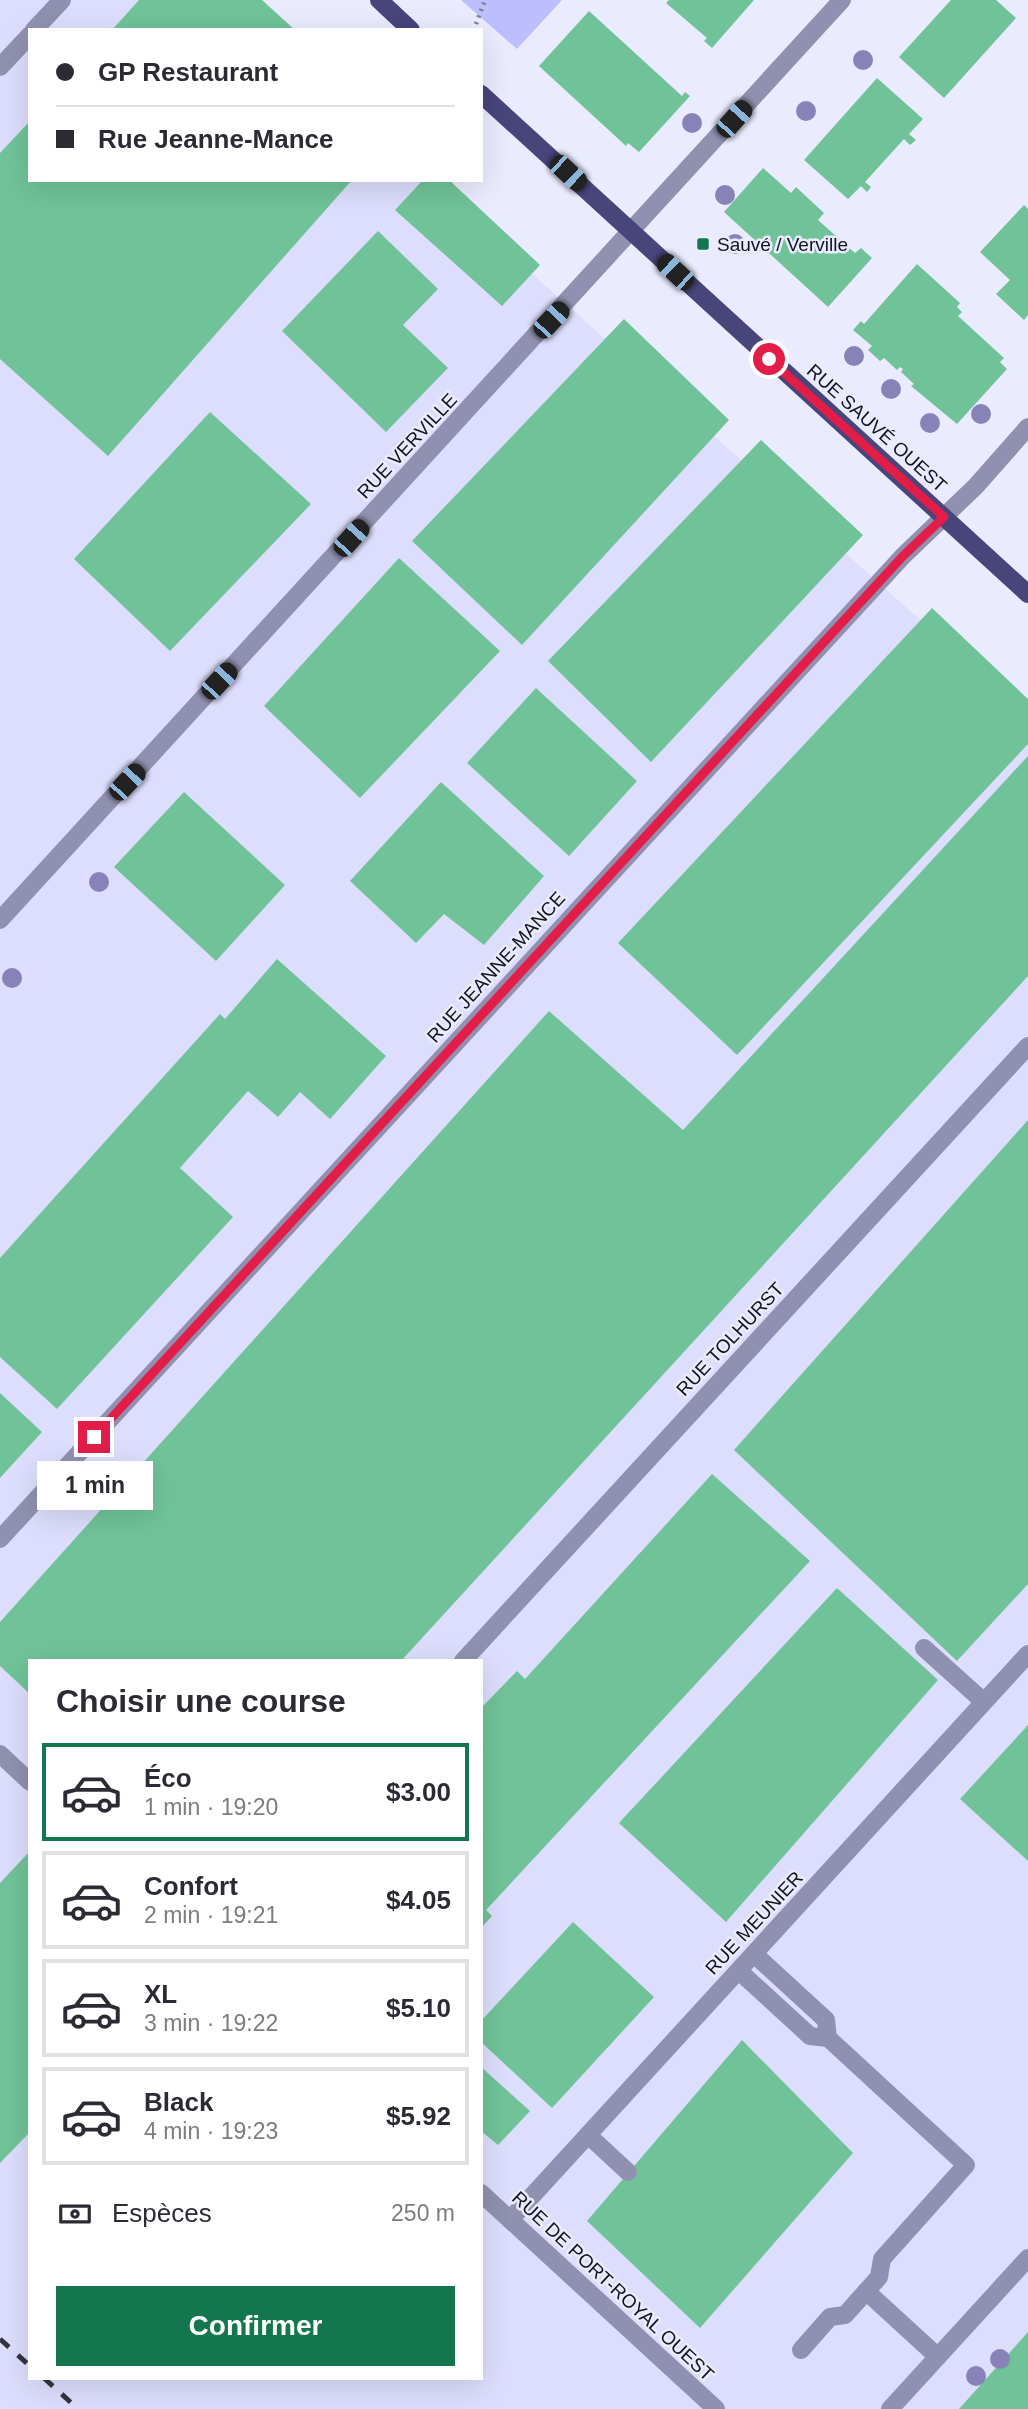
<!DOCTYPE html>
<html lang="fr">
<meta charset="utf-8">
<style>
body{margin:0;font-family:Helvetica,sans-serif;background:#f7f7f7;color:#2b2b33;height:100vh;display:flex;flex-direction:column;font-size:26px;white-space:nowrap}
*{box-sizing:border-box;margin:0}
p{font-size:23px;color:#7c7c81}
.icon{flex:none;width:38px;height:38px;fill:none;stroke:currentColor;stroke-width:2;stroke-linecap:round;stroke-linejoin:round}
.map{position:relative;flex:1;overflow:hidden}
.sheet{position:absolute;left:28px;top:1659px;width:455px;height:721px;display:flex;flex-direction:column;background:#fff;border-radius:0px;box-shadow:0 7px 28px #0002}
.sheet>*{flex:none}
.guide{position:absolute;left:28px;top:28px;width:455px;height:154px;border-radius:0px;box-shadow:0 7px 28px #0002;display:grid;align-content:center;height:154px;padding:0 28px;background:#fff}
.end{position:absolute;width:32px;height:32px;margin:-16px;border:9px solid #e11d48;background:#fff;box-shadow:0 0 0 4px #fff}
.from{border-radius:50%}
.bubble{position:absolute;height:49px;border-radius:0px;background:#fff;box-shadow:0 7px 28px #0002;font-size:23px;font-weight:700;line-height:49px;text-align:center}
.car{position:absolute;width:21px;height:42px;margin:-21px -10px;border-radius:9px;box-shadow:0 0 5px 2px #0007;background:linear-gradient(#222 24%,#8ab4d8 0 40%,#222 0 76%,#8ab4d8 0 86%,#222 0)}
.guide b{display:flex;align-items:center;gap:24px;height:66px;font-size:26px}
.guide b+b{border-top:2px solid #e1e1e2}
.guide i{width:18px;height:18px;background:#2b2b33}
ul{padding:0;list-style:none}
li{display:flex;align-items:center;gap:21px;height:98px;margin:0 14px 10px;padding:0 14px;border:4px solid #e1e1e2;border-radius:0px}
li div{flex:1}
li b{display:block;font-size:26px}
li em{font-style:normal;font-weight:700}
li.active{border-color:#13764e}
li>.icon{width:63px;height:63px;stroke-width:1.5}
h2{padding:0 28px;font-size:32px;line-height:84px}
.pay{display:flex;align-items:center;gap:18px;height:77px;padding:0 28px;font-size:26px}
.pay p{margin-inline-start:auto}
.cta{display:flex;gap:14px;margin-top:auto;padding:14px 28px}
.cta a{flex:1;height:80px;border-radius:0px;background:#13764e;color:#fff;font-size:28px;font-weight:700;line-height:80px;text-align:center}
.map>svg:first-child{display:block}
.built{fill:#dddefd;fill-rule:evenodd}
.green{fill:#bdbefd}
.building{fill:#70c398}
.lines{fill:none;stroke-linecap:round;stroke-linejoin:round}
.path{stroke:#7d7d8c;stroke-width:4.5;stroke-dasharray:2 5;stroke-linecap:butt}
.minor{stroke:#9090b0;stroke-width:18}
.major{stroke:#47457a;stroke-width:18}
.rail{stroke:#34343f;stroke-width:5;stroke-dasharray:12 12;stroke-linecap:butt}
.tree{fill:#8982b9}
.route{stroke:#e11d48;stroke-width:9}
.poi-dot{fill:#13764e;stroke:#eaebfe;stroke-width:2.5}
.labels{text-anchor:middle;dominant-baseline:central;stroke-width:5;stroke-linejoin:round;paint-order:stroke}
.poi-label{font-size:19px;fill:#14141e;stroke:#eaebfe;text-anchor:start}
.street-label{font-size:19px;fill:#14141e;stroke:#eaebfe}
</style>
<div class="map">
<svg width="1028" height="2409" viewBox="0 0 1028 2409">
<rect width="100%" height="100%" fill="#eaebfe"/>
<!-- built -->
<path class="built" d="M 0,0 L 228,0 L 259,30 L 30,30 L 30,180 L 427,180 L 1028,716 L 1028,2409 L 0,2409 ZM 30,1661 L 481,1661 L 481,2378 L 30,2378 Z"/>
<!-- green -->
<path class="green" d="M 461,0 L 562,0 L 517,49 Z"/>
<!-- building -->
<path class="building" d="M 139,0 L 262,0 L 295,30 L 112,30 Z
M 669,0 L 754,0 L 712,48 L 704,41 L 707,38 L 666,3 Z
M 951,0 L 996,0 L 1016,18 L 944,98 L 899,57 Z
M 589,11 L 682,96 L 685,92 L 690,96 L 639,152 L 628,143 L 626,146 L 539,66 Z
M 877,78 L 923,119 L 909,134 L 916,140 L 910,145 L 904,139 L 865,182 L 871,187 L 867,192 L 861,186 L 848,199 L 804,160 Z
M 30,121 L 30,180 L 352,180 L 108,456 L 0,359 L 0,153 Z
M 763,168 L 791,193 L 796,187 L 824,213 L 818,220 L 855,253 L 861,248 L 872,258 L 828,307 L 724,212 Z
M 423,180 L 449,180 L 540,265 L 502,306 L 395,210 Z
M 1024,205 L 1028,209 L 1028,315 L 1024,320 L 996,294 L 1010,280 L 980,252 Z
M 378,231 L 438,289 L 403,325 L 448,368 L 386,432 L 282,331 Z
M 917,264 L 960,303 L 957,307 L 962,312 L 958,316 L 1004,358 L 1000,362 L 1007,369 L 957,424 L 911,386 L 914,384 L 901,372 L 903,369 L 900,367 L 897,370 L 884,358 L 880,361 L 868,350 L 872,346 L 853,330 L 861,321 L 864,324 Z
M 624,319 L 729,420 L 522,645 L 412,541 Z
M 210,412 L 311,504 L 170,651 L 74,559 Z
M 761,440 L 863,535 L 651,762 L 548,661 Z
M 399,558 L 500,651 L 360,798 L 264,706 Z
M 932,608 L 1028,699 L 1028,744 L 737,1055 L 618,943 Z
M 536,688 L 637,781 L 569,856 L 467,763 Z
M 1028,756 L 1028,976 L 401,1661 L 30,1661 L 30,1694 L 0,1666 L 0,1622 L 549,1011 L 683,1130 Z
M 441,782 L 544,876 L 484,945 L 444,914 L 416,943 L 350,881 Z
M 184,792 L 285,885 L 216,961 L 114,867 Z
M 277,959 L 386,1056 L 330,1119 L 300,1092 L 278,1117 L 248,1091 L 180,1168 L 233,1217 L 57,1409 L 0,1357 L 0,1258 L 220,1014 L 225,1019 Z
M 1028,1120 L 1028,1584 L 957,1661 L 734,1450 Z
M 0,1393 L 42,1432 L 0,1478 Z
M 712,1474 L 810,1561 L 486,1910 L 492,1916 L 481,1928 L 481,1708 L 517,1671 L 525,1679 Z
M 837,1588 L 938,1680 L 726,1922 L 619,1823 Z
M 1028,1725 L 1028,1861 L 960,1799 Z
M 30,1851 L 30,2132 L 0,2163 L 0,1883 Z
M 573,1922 L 654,1997 L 552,2108 L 481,2042 L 481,2021 Z
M 742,2040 L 853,2153 L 700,2328 L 587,2221 Z
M 481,2067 L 530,2111 L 498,2145 L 481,2131 Z
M 1028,2332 L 1028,2409 L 959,2409 Z"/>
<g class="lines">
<!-- path -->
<path class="path" d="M 476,24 L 485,0"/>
<!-- minor -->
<path class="minor" d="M 34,30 L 62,0
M 0,67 L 30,35
M 0,920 L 842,0
M 0,1539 L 903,556 L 976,486 L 1028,427
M 924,1648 L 984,1702
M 463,1661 L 1028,1046
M 0,1754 L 30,1782
M 754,1954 L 826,2020 L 828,2038
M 739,1971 L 810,2036 L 828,2038 L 966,2165 L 882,2259 L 879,2277 L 845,2315 L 830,2317 L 801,2350
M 588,2135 L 628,2172
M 481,2193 L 716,2409
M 510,2220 L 1028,1654
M 866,2291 L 938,2357
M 890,2409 L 1028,2258"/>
<!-- major -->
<path class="major" d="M 379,0 L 411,30
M 481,94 L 1028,594"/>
<!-- rail -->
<path class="rail" d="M 0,2339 L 30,2366
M 44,2378 L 78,2409"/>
</g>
<!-- trees -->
<g class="tree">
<circle cx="863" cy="60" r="10"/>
<circle cx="806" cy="111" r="10"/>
<circle cx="692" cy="123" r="10"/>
<circle cx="725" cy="195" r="10"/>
<circle cx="735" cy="244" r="10"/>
<circle cx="854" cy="356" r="10"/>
<circle cx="891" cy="389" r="10"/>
<circle cx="981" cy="414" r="10"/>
<circle cx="930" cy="423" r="10"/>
<circle cx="99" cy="882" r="10"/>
<circle cx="12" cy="978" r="10"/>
<circle cx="1000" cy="2359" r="10"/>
<circle cx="976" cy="2376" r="10"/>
</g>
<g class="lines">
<!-- route -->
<path class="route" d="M 94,1437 L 903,556 L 944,517 L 769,359"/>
</g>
<!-- markers -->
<rect class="poi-dot" x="696" y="237" width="14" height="14" rx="3.5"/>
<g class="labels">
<!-- poi labels -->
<g class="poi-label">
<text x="717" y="244">Sauvé / Verville</text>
</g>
<!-- street labels -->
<g class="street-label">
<text transform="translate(877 428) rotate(42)">RUE SAUVÉ OUEST</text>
<text transform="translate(407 446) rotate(-47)">RUE VERVILLE</text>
<text transform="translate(496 967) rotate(-48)">RUE JEANNE-MANCE</text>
<text transform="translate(730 1339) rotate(-47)">RUE TOLHURST</text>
<text transform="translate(754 1923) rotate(-47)">RUE MEUNIER</text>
<text transform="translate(613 2286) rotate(43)">RUE DE PORT-ROYAL OUEST</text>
</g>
</g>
</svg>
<i class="end from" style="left:769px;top:359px"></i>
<i class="end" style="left:94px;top:1437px"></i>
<div class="bubble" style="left:37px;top:1461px;width:116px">1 min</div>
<i class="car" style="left:734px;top:119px;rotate:42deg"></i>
<i class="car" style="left:568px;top:173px;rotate:133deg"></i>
<i class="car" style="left:675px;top:272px;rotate:313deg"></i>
<i class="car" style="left:551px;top:320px;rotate:43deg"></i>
<i class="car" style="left:351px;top:538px;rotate:42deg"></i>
<i class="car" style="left:219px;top:681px;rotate:43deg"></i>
<i class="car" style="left:127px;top:782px;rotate:43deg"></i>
<div class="guide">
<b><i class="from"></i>GP Restaurant</b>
<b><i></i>Rue Jeanne-Mance</b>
</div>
<section class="sheet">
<h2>Choisir une course</h2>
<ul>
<li class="active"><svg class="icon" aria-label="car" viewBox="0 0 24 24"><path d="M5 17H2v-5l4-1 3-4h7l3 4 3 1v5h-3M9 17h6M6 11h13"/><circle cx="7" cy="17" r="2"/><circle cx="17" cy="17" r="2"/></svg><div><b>Éco</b><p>1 min · 19:20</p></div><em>$3.00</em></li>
<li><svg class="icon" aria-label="car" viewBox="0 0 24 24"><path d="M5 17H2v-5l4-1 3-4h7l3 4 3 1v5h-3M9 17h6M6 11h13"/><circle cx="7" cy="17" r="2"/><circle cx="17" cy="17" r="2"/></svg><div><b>Confort</b><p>2 min · 19:21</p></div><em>$4.05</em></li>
<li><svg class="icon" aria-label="car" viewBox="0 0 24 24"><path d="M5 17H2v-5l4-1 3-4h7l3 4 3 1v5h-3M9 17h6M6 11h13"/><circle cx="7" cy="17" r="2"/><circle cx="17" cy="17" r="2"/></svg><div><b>XL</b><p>3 min · 19:22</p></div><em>$5.10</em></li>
<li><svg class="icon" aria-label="car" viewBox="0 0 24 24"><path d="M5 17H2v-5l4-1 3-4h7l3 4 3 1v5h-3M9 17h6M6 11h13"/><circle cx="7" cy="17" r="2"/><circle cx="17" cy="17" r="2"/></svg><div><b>Black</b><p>4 min · 19:23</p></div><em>$5.92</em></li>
</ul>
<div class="pay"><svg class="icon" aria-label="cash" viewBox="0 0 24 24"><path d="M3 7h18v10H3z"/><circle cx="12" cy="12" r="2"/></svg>Espèces<p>250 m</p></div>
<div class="cta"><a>Confirmer</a></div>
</section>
</div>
